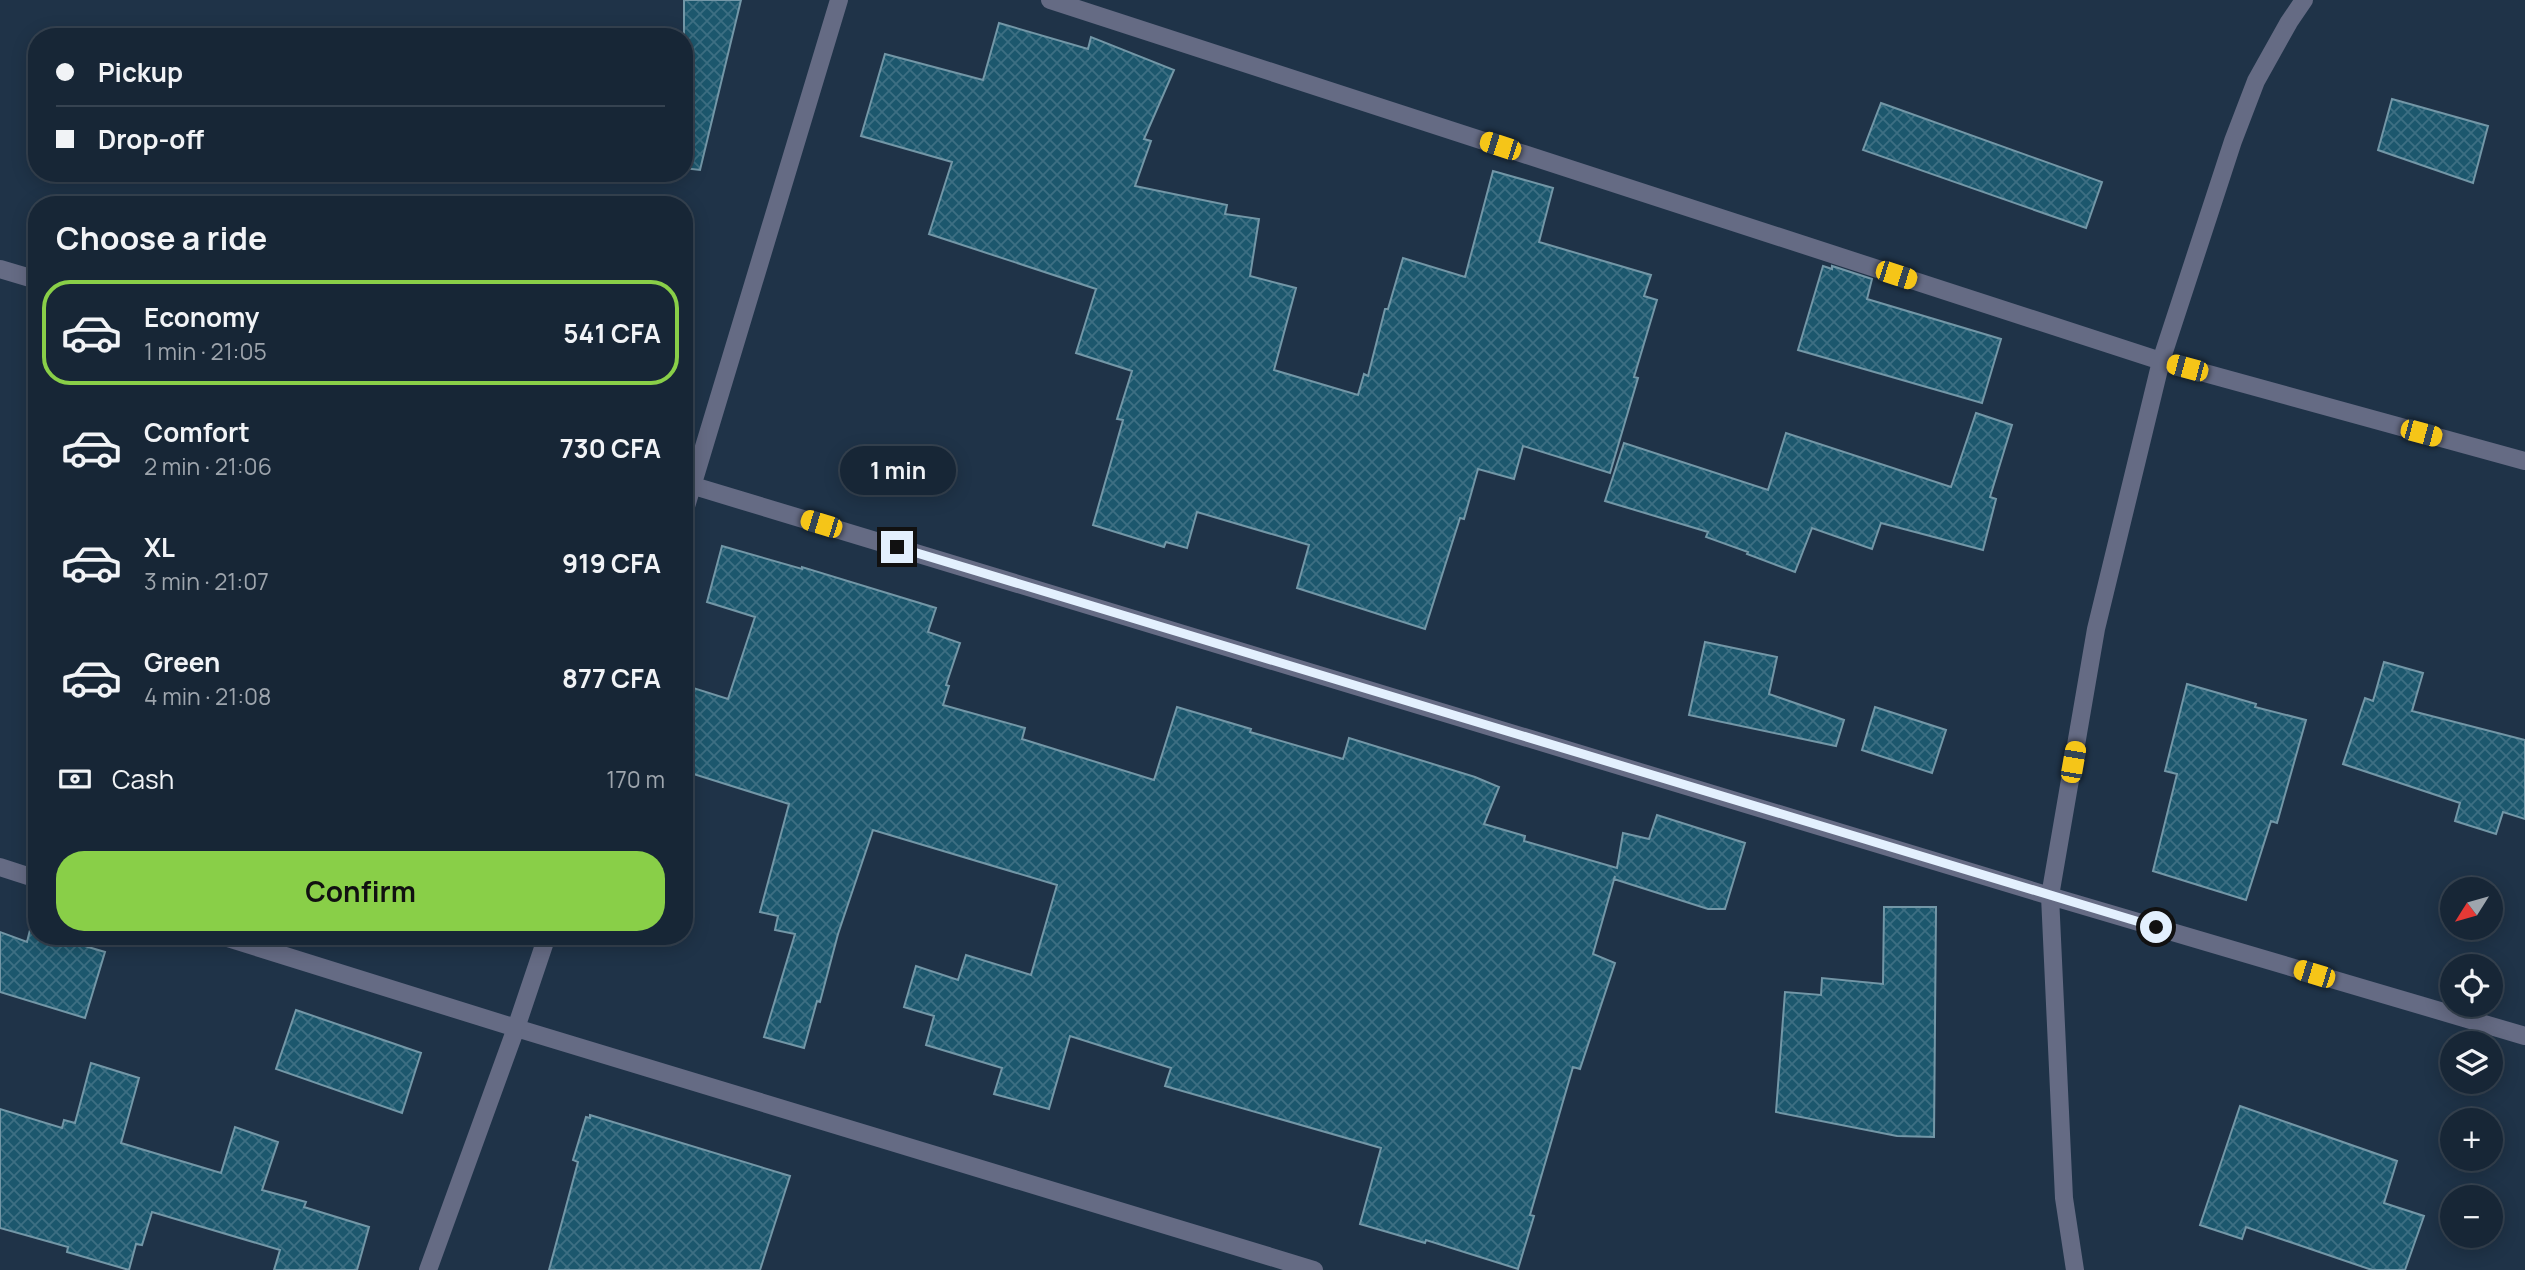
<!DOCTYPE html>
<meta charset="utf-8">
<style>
body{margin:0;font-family:Manrope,sans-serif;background:#243242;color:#f1f3f6;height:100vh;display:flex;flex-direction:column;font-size:26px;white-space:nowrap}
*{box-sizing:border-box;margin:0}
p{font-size:23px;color:#9ea5ad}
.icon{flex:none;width:38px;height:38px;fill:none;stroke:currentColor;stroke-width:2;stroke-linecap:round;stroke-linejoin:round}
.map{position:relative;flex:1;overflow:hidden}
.details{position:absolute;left:28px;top:196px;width:665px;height:749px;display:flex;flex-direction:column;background:#172636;border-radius:28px;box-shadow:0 4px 18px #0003,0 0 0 2px #364351}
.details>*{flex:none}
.banner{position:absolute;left:28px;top:28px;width:665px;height:154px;border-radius:28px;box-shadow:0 4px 18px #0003,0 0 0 2px #364351;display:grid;align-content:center;height:154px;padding:0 28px;background:#172636}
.needle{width:46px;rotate:233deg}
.tools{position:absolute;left:2440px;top:877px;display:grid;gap:14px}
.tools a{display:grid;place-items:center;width:63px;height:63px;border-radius:50%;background:#172636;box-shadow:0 4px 18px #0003,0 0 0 2px #364351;font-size:35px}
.end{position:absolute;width:32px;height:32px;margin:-16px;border:9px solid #e3f0fe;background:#111;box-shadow:0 0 0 4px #111}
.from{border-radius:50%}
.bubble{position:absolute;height:49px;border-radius:24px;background:#172636;box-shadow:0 4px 18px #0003,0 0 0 2px #364351;font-size:23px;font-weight:700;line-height:49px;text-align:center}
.car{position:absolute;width:21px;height:42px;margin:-21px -10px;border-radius:9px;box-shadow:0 0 5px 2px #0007;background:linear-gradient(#f5c518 24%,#345 0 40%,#f5c518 0 76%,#345 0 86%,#f5c518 0)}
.banner b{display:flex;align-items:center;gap:24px;height:66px;font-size:26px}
.banner b+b{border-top:2px solid #364351}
.banner i{width:18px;height:18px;background:#f1f3f6}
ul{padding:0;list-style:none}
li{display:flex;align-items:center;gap:21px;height:105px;margin:0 14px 10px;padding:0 14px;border:4px solid transparent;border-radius:28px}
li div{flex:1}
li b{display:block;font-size:26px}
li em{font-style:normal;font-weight:700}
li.selected{border-color:#89cf48}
li>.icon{width:63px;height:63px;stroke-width:1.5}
h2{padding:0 28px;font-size:32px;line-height:84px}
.pay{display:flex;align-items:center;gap:18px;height:77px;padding:0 28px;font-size:26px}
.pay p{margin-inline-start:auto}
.cta{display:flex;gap:14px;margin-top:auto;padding:14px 28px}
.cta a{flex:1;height:80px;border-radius:28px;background:#89cf48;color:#111;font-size:28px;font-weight:700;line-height:80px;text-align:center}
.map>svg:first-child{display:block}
.building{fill:url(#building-cross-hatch);stroke:#7397a7;stroke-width:2}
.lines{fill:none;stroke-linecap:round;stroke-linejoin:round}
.minor{stroke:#656b84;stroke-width:18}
.route{stroke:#e3f0fe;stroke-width:9}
</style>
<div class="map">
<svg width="2525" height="1270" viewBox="0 0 2525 1270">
<defs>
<pattern id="building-cross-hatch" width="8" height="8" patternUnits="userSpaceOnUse" patternTransform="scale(1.75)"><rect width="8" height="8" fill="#1c576d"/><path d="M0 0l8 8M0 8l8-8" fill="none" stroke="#3d6f83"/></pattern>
</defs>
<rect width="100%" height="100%" fill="#1f3348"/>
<!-- building -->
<path class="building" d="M 684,0 L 741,0 L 700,170 L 684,168 Z
M 999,23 L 1088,49 L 1091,37 L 1174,70 L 1144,139 L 1151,141 L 1135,186 L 1227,205 L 1225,214 L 1259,219 L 1250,276 L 1296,288 L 1274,370 L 1358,395 L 1364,374 L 1368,376 L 1385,309 L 1388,309 L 1403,258 L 1465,277 L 1493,171 L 1553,188 L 1539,242 L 1651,275 L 1644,296 L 1657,300 L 1634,377 L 1638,378 L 1610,473 L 1523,446 L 1514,479 L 1478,469 L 1464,519 L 1460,518 L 1425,629 L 1297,588 L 1309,545 L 1197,512 L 1187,548 L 1166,542 L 1164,547 L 1093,525 L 1123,420 L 1117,419 L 1132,371 L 1076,353 L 1096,289 L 929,234 L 952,162 L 861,136 L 885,54 L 983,80 Z
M 2392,99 L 2488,126 L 2473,183 L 2378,150 Z
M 1881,103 L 2102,182 L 2086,228 L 1863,150 Z
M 1823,266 L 1832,269 L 1832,266 L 1872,279 L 1867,299 L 2001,339 L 1982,403 L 1798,350 Z
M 1976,413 L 2012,425 L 1990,497 L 1996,499 L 1983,550 L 1881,523 L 1872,549 L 1812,528 L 1795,572 L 1747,554 L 1748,552 L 1706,537 L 1708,532 L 1605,501 L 1624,443 L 1768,490 L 1786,433 L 1951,487 Z
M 722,546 L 802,569 L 802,567 L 936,608 L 928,632 L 960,643 L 946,685 L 949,686 L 943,705 L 1025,728 L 1022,739 L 1154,780 L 1177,707 L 1251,729 L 1250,732 L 1343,759 L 1349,738 L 1475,777 L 1499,787 L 1484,824 L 1525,836 L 1524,841 L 1617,868 L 1623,833 L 1649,839 L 1657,815 L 1745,843 L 1725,909 L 1708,909 L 1614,879 L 1615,876 L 1593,954 L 1615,963 L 1580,1069 L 1573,1067 L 1530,1215 L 1534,1216 L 1518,1269 L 1426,1240 L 1425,1243 L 1360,1224 L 1381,1148 L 1165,1086 L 1171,1068 L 1070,1036 L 1049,1109 L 994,1094 L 1002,1068 L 926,1045 L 934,1016 L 904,1007 L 916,966 L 958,980 L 966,955 L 1031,975 L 1057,885 L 873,830 L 838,934 L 820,1002 L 817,1001 L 804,1048 L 764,1037 L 795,934 L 775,930 L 778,916 L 760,912 L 789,804 L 684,771 L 684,685 L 728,699 L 755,617 L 707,602 Z
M 1705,642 L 1777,657 L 1769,694 L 1844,720 L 1836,746 L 1689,715 Z
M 2384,662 L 2423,673 L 2412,711 L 2525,740 L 2525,819 L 2503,812 L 2496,834 L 2455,821 L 2460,803 L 2343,764 L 2365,698 L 2373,701 Z
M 2187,684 L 2256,704 L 2255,707 L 2306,720 L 2277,823 L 2271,821 L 2246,900 L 2153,871 L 2177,774 L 2165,771 Z
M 1875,707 L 1946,730 L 1932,773 L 1862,750 Z
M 1884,907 L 1936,907 L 1934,1137 L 1897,1136 L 1776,1112 L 1785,992 L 1821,995 L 1822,978 L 1883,984 Z
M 30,930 L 37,932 L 37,936 L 51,936 L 105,952 L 85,1018 L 0,992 L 0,932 L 27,942 Z
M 296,1010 L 421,1053 L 402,1113 L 276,1069 Z
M 91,1063 L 139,1078 L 121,1143 L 221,1173 L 235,1127 L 278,1142 L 262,1190 L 306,1202 L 304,1207 L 369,1227 L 357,1270 L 274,1270 L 280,1250 L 152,1212 L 142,1245 L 136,1244 L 129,1270 L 67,1252 L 68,1247 L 0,1228 L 0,1109 L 62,1128 L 64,1120 L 75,1123 Z
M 2240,1106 L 2397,1161 L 2384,1203 L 2424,1216 L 2405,1270 L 2372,1270 L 2246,1227 L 2242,1239 L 2200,1225 Z
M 590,1115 L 790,1176 L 760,1270 L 549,1270 L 578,1162 L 573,1160 L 586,1117 L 590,1118 Z"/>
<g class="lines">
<!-- minor -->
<path class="minor" d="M 1050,0 L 2161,361 L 2525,461
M 0,269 L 37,280
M 684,483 L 2050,896 L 2525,1036
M 684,513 L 839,0
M 0,867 L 37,879
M 221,936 L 516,1028 L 1314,1270
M 428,1270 L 516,1028 L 547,936
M 2075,1270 L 2064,1198 L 2050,896 L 2096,629 L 2161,361 L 2233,141 L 2256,81 L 2289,22 L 2304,0"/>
</g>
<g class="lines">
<!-- route -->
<path class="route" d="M 897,547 L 2156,927"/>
</g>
</svg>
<div class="tools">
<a><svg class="needle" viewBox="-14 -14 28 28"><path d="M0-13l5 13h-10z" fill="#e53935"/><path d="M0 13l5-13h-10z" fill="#9ea5ad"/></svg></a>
<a><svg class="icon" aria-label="locate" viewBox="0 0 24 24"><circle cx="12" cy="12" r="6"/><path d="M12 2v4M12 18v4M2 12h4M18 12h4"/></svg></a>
<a><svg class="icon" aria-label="layers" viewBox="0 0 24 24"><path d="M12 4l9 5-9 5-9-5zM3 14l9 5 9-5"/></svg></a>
<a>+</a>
<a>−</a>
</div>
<i class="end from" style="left:2156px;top:927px"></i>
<i class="end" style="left:897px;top:547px"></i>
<div class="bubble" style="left:840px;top:446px;width:116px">1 min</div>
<i class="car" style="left:1500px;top:146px;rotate:288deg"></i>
<i class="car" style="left:1896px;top:275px;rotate:108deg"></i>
<i class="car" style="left:2187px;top:368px;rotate:285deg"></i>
<i class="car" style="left:2421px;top:433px;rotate:105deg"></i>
<i class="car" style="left:821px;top:524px;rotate:287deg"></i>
<i class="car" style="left:2073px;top:762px;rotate:10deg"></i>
<i class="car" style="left:2314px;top:974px;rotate:287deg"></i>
<div class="banner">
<b><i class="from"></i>Pickup</b>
<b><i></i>Drop-off</b>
</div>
<section class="details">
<h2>Choose a ride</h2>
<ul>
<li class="selected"><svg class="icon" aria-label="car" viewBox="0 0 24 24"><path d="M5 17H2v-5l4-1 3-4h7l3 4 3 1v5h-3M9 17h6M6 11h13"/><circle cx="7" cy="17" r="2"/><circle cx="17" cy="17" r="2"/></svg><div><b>Economy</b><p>1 min · 21:05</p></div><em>541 CFA</em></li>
<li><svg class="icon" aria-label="car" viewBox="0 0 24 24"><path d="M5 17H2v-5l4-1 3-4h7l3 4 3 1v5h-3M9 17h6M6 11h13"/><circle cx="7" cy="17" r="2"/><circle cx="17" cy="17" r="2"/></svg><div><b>Comfort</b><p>2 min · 21:06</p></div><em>730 CFA</em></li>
<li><svg class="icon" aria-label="car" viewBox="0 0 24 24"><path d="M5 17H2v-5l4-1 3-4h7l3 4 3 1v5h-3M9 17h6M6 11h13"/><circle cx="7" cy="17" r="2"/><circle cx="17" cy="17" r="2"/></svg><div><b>XL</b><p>3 min · 21:07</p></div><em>919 CFA</em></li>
<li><svg class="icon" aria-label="car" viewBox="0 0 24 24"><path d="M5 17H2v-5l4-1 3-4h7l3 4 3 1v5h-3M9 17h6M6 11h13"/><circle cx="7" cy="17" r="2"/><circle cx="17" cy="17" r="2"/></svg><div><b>Green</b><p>4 min · 21:08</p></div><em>877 CFA</em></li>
</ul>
<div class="pay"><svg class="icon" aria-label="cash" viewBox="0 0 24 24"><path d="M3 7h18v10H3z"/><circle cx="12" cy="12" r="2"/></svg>Cash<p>170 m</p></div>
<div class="cta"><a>Confirm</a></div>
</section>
</div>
